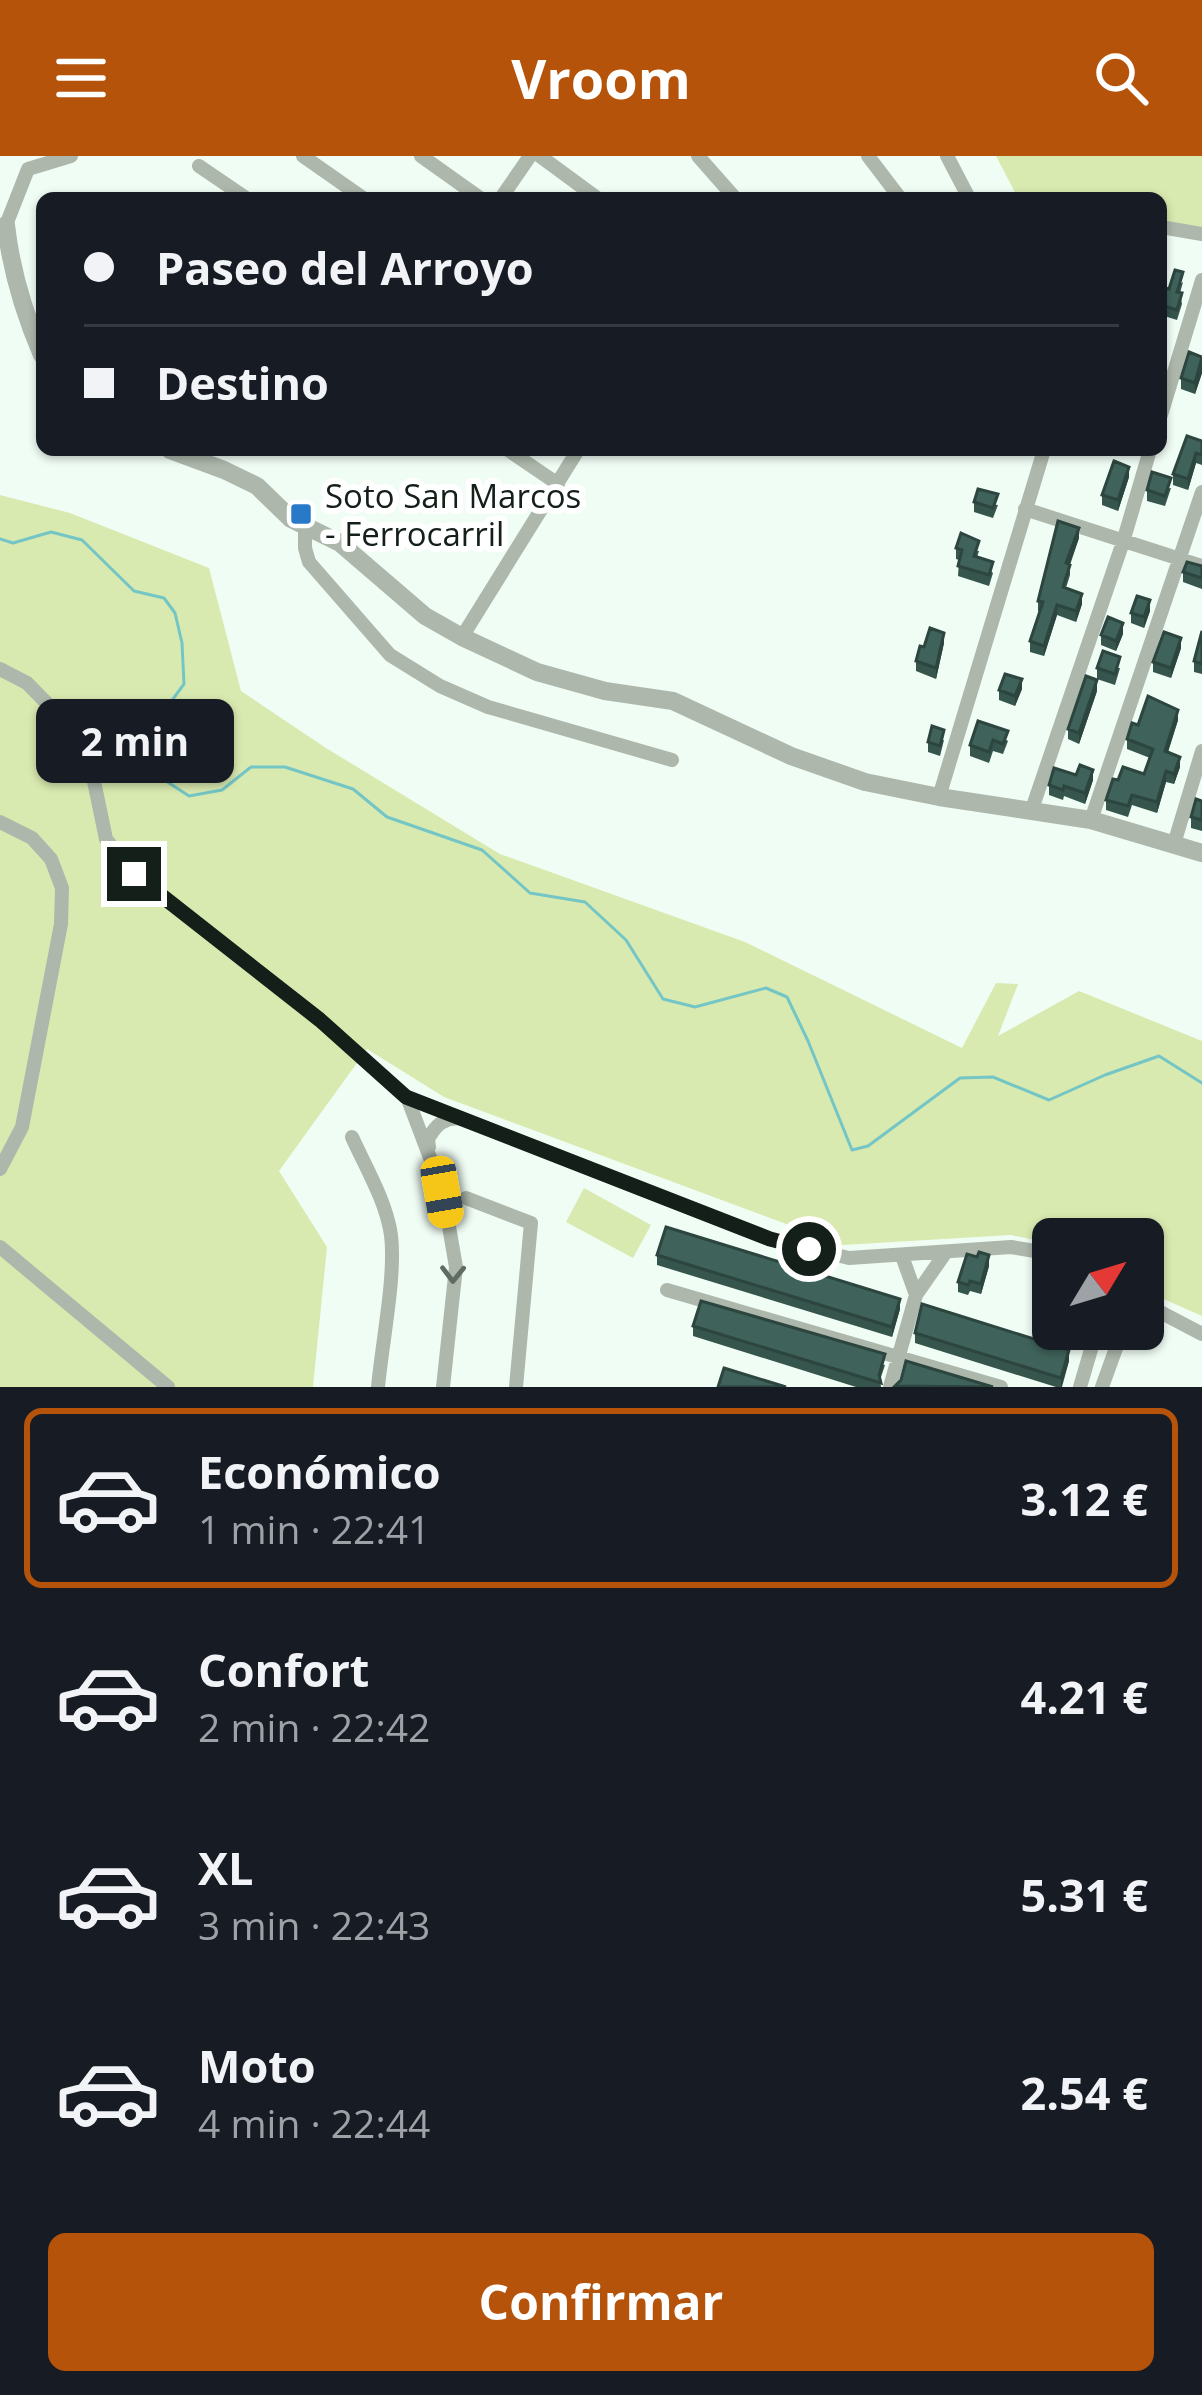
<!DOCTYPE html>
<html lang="es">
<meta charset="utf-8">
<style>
body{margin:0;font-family:"Open Sans",sans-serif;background:#20242c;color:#f1f3f6;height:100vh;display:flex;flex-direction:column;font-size:45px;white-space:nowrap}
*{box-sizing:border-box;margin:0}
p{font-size:39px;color:#9ea1a6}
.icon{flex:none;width:66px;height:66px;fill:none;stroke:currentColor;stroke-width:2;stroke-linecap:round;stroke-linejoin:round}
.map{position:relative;height:1231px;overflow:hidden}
.drawer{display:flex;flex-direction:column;background:#171b24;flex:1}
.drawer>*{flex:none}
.top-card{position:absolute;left:36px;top:36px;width:1131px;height:264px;border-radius:18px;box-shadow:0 3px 9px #0004;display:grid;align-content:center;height:264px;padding:0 48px;background:#171b24}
.needle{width:78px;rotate:52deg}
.tools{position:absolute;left:1032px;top:1062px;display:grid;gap:24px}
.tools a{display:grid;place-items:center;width:132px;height:132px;border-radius:18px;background:#171b24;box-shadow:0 3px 9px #0004;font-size:60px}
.end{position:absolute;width:54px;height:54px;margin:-27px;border:15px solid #131f18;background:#fff;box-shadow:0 0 0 6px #fff}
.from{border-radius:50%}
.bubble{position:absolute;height:84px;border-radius:18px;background:#171b24;box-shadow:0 3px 9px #0004;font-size:39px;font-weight:700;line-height:84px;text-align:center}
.car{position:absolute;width:36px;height:72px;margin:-36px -18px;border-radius:15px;box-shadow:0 0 9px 3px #0007;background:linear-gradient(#f5c518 24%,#345 0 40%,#f5c518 0 76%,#345 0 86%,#f5c518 0)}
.top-card b{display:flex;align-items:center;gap:42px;height:114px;font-size:45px}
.top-card b+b{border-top:3px solid #363941}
.top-card i{width:30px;height:30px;background:#f1f3f6}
ul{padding:21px 0 0;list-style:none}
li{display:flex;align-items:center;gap:36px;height:180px;margin:0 24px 18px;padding:0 24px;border:6px solid transparent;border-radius:18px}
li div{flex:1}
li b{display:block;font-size:45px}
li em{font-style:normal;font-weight:700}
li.active{border-color:#b45309}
li>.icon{width:108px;height:108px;stroke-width:1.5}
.button{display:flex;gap:24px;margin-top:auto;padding:24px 48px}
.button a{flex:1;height:138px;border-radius:18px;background:#b45309;color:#fff;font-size:48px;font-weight:700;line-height:138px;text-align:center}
header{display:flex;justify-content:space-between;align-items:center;height:156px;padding:0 48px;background:#b45309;color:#fff;font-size:54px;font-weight:700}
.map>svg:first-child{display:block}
.green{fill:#d9eab0}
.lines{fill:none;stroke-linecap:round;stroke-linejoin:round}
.stream{stroke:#74c5c5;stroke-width:3}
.minor{stroke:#adb7ab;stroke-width:14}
.tertiary{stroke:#adb7ab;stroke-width:18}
.wall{fill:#36554d}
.shaded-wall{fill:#2c453f}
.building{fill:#3f635a;stroke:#2c453f;stroke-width:3}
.oneway{stroke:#606b62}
.route{stroke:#131f18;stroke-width:15}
.poi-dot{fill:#2879c8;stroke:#fff;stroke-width:4.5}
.labels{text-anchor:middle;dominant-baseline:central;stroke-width:12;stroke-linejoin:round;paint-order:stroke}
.poi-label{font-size:33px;fill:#131f18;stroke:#fff;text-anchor:start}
</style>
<header><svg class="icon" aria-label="menu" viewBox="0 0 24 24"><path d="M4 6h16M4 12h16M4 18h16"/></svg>Vroom<svg class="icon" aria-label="search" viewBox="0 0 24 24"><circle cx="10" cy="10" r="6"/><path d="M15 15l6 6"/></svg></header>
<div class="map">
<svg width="1202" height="1231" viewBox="0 0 1202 1231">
<rect width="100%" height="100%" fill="#f0fdf5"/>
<!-- green -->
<path class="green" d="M 996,0 L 1202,0 L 1202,78 L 1161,74 L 1161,42 L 1018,42 Z
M 0,339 L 70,357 L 209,412 L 241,535 L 326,592 L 500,698 L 745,786 L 962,892 L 996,827 L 1018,828 L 998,880 L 1079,835 L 1202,885 L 1202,1160 L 1143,1134 L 1143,1083 L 1053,1083 L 1053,1088 L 1011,1079 L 843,1089 L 444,941 L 367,893 L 279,1015 L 327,1091 L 313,1231 L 0,1231 Z
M 584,1032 L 651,1069 L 633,1102 L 566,1066 Z"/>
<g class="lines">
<!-- stream -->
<path class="stream" d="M 0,383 L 13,387 L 51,376 L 82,384 L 134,435 L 164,442 L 175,457 L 182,487 L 184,528 L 151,573 L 150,597 L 166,625 L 189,640 L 222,634 L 251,611 L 285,611 L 353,633 L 387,661 L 482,694 L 530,737 L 585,746 L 626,784 L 663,843 L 695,851 L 766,832 L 787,841 L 808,885 L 852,994 L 868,990 L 960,922 L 993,921 L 1049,944 L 1105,919 L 1159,900 L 1202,927"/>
<!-- minor -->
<path class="minor" d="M 303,0 L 363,42
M 421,0 L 480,42
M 540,0 L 597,42
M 698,0 L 735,42
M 868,0 L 900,42
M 947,0 L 969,42
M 199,10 L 246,42
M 501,42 L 530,0
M 1161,71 L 1202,78
M 0,72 L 6,69 L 28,13 L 71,0
M 1161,259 L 1202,124
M 508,294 L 558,328
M 1025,353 L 1202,410
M 305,371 L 305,392 L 309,406 L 390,499 L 440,530 L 488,551 L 672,604
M 462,481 L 578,294
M 0,513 L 27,527 L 71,572 L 90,606 L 106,683 L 134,718 L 320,864 L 407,941 L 769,1083 L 849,1102 L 1011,1091 L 1053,1098
M 939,641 L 1044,294
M 1032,653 L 1123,386 L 1150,294
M 1091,664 L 1202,336
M 0,666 L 32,682 L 51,703 L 62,732 L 61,768 L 22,971 L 0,1013
M 1174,688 L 1202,595
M 407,941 L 443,1036 L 456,1111 L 443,1231
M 352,981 C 366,1012 386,1045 391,1079 C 396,1120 382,1187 378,1231
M 429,991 L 428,983 C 436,969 442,963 459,962
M 466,1042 L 531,1067 L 516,1231
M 0,1091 L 168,1231
M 902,1100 L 916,1139
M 667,1134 L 1001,1231
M 1143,1147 L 1202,1178
M 890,1231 L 916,1139 L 946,1096
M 1080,1231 L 1097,1173
M 1102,1231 L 1123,1173"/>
<!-- tertiary -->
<path class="tertiary" d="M 6,69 C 11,114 24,157 42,199
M 170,294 L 224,314 L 257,330 L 291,363 L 340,387 L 425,460 L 462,481 L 537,516 L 605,535 L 673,545 L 791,600 L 865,626 L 939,641 L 1091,664 L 1202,697"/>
</g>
<!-- wall -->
<path class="wall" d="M 1183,126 L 1180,137 L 1182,148 L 1177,164 L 1161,159 L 1161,146 L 1169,133 Z
M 1202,201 L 1202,217 L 1195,238 L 1181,233 L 1181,222 Z
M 1202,285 L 1202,309 L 1196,307 L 1188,334 L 1173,329 L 1173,318 Z
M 1129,321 L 1118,355 L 1102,349 L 1102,339 Z
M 1171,332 L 1165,350 L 1147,345 L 1147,334 Z
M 974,346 L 998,349 L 993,362 L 974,356 Z
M 1079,382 L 1070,409 L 1070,419 L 1066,432 L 1082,448 L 1076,466 L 1057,459 L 1044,500 L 1030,496 L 1030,485 L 1040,456 L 1038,455 L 1038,445 Z
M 956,392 L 979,395 L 977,401 L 993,417 L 989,430 L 958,420 L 959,404 L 956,403 Z
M 1202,410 L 1202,433 L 1183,426 L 1183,416 Z
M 1150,455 L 1144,472 L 1131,467 L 1131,457 Z
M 1202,475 L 1202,518 L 1194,516 L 1194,505 Z
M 1123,478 L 1116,495 L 1101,489 L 1101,479 Z
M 944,487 L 936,523 L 916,515 L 916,505 L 924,491 Z
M 1181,492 L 1171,522 L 1153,516 L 1153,506 Z
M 1097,512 L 1120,512 L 1115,529 L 1097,523 Z
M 1022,533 L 1015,550 L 999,544 L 999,534 Z
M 1097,535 L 1079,588 L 1068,583 L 1068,573 Z
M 1178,564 L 1168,596 L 1180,611 L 1174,628 L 1166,626 L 1157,657 L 1132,649 L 1128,661 L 1106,654 L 1106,644 L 1118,624 L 1144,618 L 1150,602 L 1127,593 L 1127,583 L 1138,569 Z
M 978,565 L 1008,585 L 1003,598 L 993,595 L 989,607 L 970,600 L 970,589 Z
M 944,584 L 940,600 L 928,596 L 928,586 Z
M 1093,624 L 1085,648 L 1064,640 L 1063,644 L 1049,639 L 1049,629 Z
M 1202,645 L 1202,675 L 1191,672 L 1191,661 Z
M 657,1099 L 900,1153 L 892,1181 L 657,1109 Z
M 989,1110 L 981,1138 L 970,1135 L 968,1139 L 958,1136 L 958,1126 Z
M 693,1170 L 885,1209 L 880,1224 L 881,1231 L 856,1231 L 693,1180 Z
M 915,1177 L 1069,1205 L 1062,1231 L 1056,1231 L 915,1187 Z"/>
<!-- shaded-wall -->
<path class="shaded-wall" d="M 1202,207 L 1202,217 L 1195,238 L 1195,227 Z
M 1196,297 L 1196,307 L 1188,334 L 1188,323 Z
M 1129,311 L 1129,321 L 1118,355 L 1118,344 Z
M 1079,372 L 1079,382 L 1066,418 L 1066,407 Z
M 1082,438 L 1082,448 L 1076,466 L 1076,455 Z
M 1150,444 L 1150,455 L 1144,472 L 1144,461 Z
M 1057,449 L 1057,459 L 1044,500 L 1044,490 Z
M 1123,467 L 1123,478 L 1116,495 L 1116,485 Z
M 944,477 L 944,487 L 936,523 L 936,512 Z
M 1181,482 L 1181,492 L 1171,522 L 1171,512 Z
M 1022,523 L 1022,533 L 1015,550 L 1015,540 Z
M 1097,524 L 1097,535 L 1079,588 L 1079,577 Z
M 1178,554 L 1178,564 L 1165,605 L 1165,595 Z
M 1180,601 L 1180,611 L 1174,628 L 1174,618 Z
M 1093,614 L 1093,624 L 1085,648 L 1085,637 Z
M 1166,615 L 1166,626 L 1157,657 L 1157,646 Z
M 989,1099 L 989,1110 L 981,1138 L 981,1128 Z
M 900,1143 L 900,1153 L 892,1181 L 892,1171 Z
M 1069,1194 L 1069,1205 L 1061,1231 L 1061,1222 Z"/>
<!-- building -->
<path class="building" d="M 1175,114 L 1183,116 L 1177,136 L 1182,137 L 1177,154 L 1161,149 L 1165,132 L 1169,133 Z
M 1189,196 L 1202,201 L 1195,227 L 1181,222 Z
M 1187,280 L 1202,285 L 1202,299 L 1196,297 L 1188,323 L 1173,318 Z
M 1114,305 L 1129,311 L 1118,344 L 1102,339 Z
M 1152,316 L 1171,322 L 1165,340 L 1147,334 Z
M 978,333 L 998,338 L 993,352 L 974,346 Z
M 1058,365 L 1079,372 L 1066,407 L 1070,409 L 1063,431 L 1082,438 L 1076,455 L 1057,449 L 1044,490 L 1030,485 L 1043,446 L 1038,445 Z
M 961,377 L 979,385 L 974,400 L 993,406 L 989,419 L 958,410 L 962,394 L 956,392 Z
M 1187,406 L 1202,410 L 1202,422 L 1183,416 Z
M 1137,440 L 1150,444 L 1144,461 L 1131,457 Z
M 1108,461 L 1123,467 L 1116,485 L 1101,479 Z
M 930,472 L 944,477 L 936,512 L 916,505 L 920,490 L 924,491 Z
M 1202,475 L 1202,508 L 1194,505 Z
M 1164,476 L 1181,482 L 1171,512 L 1153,506 Z
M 1103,495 L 1120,501 L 1115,518 L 1097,512 Z
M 1005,518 L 1022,523 L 1015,540 L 999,534 Z
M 1086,520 L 1097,524 L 1079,577 L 1068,573 Z
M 1148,540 L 1178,554 L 1165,595 L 1180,601 L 1174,618 L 1166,615 L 1157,646 L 1132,639 L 1128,650 L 1106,644 L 1113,623 L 1118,624 L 1123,611 L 1144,618 L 1153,593 L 1127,583 L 1132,567 L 1138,569 Z
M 978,565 L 1008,575 L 1003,588 L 993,584 L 989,596 L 970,589 Z
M 932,570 L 944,574 L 940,590 L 928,586 Z
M 1080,609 L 1093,614 L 1085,637 L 1064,630 L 1063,634 L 1049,629 L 1054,612 L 1076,619 Z
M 1196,643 L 1202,645 L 1202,664 L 1191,661 Z
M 666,1071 L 900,1143 L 892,1171 L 657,1099 Z
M 979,1096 L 989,1099 L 981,1128 L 970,1125 L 968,1129 L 958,1126 L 967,1098 L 977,1101 Z
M 701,1145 L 885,1198 L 879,1219 L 881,1227 L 693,1170 Z
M 922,1148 L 1069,1194 L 1061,1222 L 915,1177 Z
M 906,1205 L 993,1231 L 895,1230 L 901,1224 Z
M 724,1212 L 786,1231 L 718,1231 Z"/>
<!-- one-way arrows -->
<defs><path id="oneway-chevron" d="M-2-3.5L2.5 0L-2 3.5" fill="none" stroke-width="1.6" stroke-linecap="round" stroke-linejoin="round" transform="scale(3)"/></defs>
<use class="oneway" href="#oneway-chevron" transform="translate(453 1118) rotate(91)"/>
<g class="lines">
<!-- route -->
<path class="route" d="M 134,718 L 320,864 L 406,941 L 770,1083 L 809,1093"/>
</g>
<!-- markers -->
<rect class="poi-dot" x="289" y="346" width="24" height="24" rx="6"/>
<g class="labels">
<!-- poi labels -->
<g class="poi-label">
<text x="325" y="339">Soto San Marcos<tspan x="325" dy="38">- Ferrocarril</tspan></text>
</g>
</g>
</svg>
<div class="tools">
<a><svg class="needle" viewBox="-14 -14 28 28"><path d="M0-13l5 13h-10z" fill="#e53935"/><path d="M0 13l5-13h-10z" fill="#9ea1a6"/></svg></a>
</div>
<i class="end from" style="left:809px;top:1093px"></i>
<i class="end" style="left:134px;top:718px"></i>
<div class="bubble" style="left:36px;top:543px;width:198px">2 min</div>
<i class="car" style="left:442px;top:1036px;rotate:170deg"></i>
<div class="top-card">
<b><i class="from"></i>Paseo del Arroyo</b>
<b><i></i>Destino</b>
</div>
</div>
<section class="drawer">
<ul>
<li class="active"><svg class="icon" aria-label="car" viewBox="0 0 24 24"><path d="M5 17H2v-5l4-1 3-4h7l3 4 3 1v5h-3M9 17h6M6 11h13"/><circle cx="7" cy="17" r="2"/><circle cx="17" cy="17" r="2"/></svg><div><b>Económico</b><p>1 min · 22:41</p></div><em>3.12 €</em></li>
<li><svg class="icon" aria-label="car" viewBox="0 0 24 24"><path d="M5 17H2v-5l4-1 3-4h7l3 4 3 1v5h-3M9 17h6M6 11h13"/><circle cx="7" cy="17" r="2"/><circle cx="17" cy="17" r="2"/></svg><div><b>Confort</b><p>2 min · 22:42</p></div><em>4.21 €</em></li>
<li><svg class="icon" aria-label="car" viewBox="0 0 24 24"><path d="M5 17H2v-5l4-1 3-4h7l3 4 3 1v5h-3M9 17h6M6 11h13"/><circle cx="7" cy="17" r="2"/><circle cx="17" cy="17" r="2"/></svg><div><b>XL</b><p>3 min · 22:43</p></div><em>5.31 €</em></li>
<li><svg class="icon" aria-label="car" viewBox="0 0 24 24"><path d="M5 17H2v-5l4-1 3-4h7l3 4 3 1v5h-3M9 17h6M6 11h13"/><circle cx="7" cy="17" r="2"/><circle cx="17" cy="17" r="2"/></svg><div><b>Moto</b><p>4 min · 22:44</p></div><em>2.54 €</em></li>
</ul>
<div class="button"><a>Confirmar</a></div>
</section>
